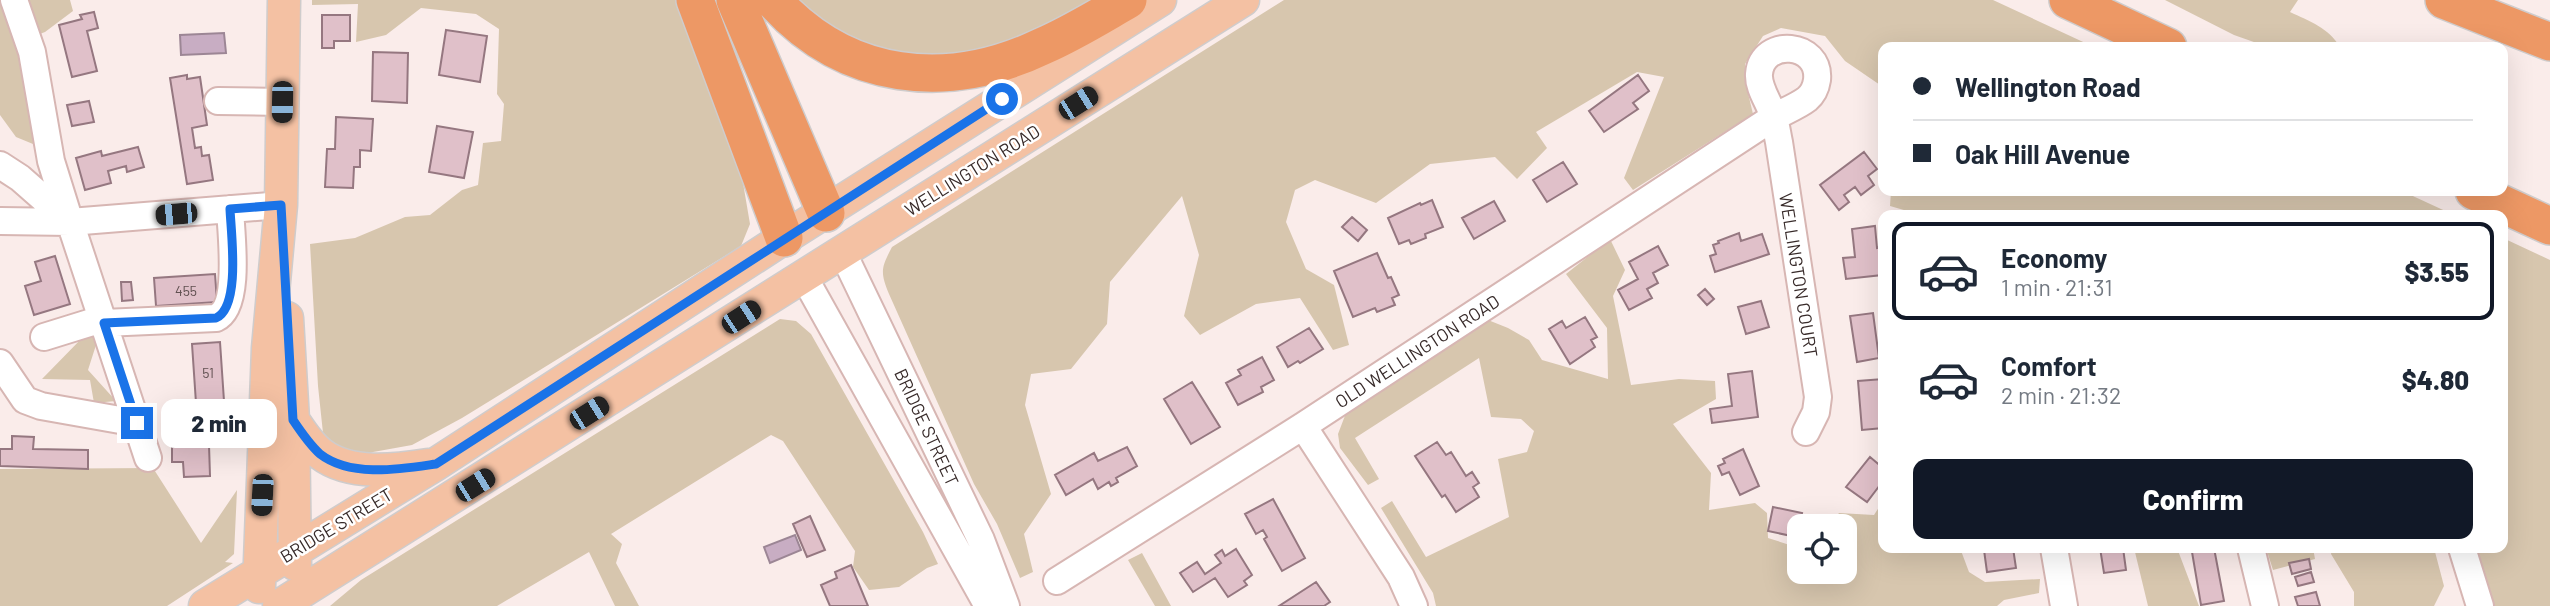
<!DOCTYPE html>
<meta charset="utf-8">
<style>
body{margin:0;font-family:Barlow,sans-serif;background:#f6f6f7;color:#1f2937;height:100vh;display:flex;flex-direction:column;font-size:26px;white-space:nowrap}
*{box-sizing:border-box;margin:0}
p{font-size:23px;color:#747a83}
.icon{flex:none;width:38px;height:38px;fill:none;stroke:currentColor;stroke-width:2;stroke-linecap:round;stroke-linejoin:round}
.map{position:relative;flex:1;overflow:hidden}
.side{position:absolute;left:1878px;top:210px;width:630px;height:343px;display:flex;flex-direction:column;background:#fff;border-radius:14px;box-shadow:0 7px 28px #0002}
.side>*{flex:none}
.banner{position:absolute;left:1878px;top:42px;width:630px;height:154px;border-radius:14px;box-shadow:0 7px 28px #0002;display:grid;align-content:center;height:154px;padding:0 35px;background:#fff}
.controls{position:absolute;left:1787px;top:514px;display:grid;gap:14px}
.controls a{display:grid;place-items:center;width:70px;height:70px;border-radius:14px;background:#fff;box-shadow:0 7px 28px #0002;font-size:35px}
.end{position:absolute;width:32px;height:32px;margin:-16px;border:9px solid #1a73e8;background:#fff;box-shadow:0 0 0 4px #fff}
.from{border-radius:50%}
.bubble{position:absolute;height:49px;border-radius:14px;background:#fff;box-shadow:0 7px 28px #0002;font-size:23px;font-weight:800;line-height:49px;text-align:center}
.car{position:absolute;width:21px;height:42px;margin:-21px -10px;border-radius:9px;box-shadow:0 0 5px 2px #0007;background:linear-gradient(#222 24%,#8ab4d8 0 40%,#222 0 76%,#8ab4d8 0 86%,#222 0)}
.banner b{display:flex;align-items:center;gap:24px;height:66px;font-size:26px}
.banner b+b{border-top:2px solid #e0e1e3}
.banner i{width:18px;height:18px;background:#1f2937}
ul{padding:12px 0 0;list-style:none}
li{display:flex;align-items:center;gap:21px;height:98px;margin:0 14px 10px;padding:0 21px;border:4px solid transparent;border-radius:14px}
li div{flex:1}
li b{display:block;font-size:26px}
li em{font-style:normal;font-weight:800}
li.current{border-color:#111827}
li>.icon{width:63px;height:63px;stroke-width:1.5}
.primary-button{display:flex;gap:14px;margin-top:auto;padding:14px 35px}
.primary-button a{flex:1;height:80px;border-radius:14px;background:#111827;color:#fff;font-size:28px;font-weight:800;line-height:80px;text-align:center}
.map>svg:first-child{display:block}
.green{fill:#d7c6ae}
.water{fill:#c8adc3;stroke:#9c8695;stroke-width:2}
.building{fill:#e0c0c9;stroke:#957780;stroke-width:2}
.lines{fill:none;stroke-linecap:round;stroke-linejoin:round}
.minor-casing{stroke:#d7b6b3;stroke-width:30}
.major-casing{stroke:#cfcccc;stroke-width:35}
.highway-casing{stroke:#cfcccc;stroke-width:40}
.minor{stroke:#fff;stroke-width:26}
.major{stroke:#f4c1a3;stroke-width:32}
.highway{stroke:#ed9865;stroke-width:37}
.route{stroke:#1a73e8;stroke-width:9}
.labels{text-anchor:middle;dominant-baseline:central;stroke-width:5;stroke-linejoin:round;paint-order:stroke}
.number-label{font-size:14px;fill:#615051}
.street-label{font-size:18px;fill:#372a29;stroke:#fff}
</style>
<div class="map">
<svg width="2550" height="606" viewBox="0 0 2550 606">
<rect width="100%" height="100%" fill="#faecea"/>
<!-- green -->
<path class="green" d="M 0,0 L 70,0 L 73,11 L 45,32 L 16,43 L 29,77 L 40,133 L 33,144 L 16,137 L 0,115 Z
M 312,0 L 679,0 L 742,177 L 750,224 L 741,246 L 462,418 L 412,445 L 362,454 L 333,447 L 323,433 L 318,386 L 310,244 L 355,238 L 405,217 L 430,215 L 462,190 L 478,185 L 483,143 L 501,141 L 504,104 L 497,94 L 499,29 L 476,14 L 421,8 L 386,35 L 356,42 L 358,4 L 312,5 Z
M 795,0 L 1097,0 C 1023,37 939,82 856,45 C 838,37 812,13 795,0 Z
M 1284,0 L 1993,0 L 2094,47 L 1883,47 L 1883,87 L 1845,61 L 1825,36 L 1781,28 L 1763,36 L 1745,64 L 1748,93 L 1753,114 L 1633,190 L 1624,178 L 1664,77 L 1637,72 L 1536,132 L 1547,148 L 1517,179 L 1495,157 L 1430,164 L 1376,203 L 1315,180 L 1295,190 L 1286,222 L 1306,269 L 1334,285 L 1349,345 L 1333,350 L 1300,298 L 1256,304 L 1200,335 L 1184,316 L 1199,255 L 1182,196 L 1110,282 L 1107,324 L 1071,369 L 1031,374 L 1025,405 L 1051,494 L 1024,534 L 1033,572 L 1020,578 L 997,524 L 974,484 L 889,294 C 880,272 881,268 892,247 Z
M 2165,0 L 2298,0 L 2290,12 C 2309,21 2329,28 2340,47 L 2268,47 L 2234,35 Z
M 1891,191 L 2402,191 L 2454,215 L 1921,215 L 1890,206 Z
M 2503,238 L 2550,260 L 2550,606 L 2493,606 L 2476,548 L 2502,548 Z
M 1610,239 L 1625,270 L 1613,296 L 1631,385 L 1679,379 L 1715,381 L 1716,399 L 1673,424 L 1711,473 L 1709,510 L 1755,503 L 1767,513 L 1768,538 L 1799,548 L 1799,572 L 1844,572 L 1844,527 L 1828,527 L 1839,513 L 1874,515 L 1883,501 L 1883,548 L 1960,548 L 1969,572 L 1985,582 L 2040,579 L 2039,593 L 2004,600 L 1997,606 L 1436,606 L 1433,593 L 1381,508 L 1392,501 L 1426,557 L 1509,517 L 1498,459 L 1527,452 L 1534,431 L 1521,419 L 1491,417 L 1479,358 L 1355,438 L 1379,479 L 1368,485 L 1340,448 L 1338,434 L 1346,413 L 1488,320 L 1508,328 L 1529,340 L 1542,360 L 1608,379 L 1607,328 L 1566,274 Z
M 780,319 L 796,321 L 811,334 L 923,532 L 938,564 L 927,568 L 899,587 L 869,590 L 853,567 L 855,551 L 783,441 L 771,435 L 611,534 L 622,544 L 616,563 L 639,606 L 615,606 L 589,552 L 497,606 L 330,606 L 361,580 Z
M 92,333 L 96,345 L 88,370 L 116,401 L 94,403 L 90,380 L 42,379 L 85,335 Z
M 153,468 L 201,543 L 237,490 L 234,554 L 225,562 L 233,563 L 167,606 L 0,606 L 0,469 Z
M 2134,548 L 2177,548 L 2199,606 L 2148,606 Z
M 2266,548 L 2313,548 L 2315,559 L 2273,570 Z
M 2332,548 L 2434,548 L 2444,586 L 2434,606 L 2354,606 L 2354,592 L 2331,554 Z
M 1142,553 L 1171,606 L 1155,606 L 1128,560 Z"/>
<!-- water -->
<path class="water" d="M 224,33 L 226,53 L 181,55 L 180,35 Z
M 795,535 L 801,550 L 770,563 L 764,547 Z"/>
<!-- building -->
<path class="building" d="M 94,12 L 98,28 L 87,31 L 97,71 L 72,77 L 59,25 L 82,19 L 80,15 Z
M 322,15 L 350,15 L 350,41 L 334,41 L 334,48 L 322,48 Z
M 446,30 L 487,36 L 480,82 L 439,75 Z
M 373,52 L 408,53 L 407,103 L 372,101 Z
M 187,75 L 187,79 L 200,77 L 207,125 L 192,128 L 195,148 L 201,147 L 202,156 L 209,155 L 213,180 L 187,184 L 170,78 Z
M 1638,75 L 1649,91 L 1633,103 L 1638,109 L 1604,132 L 1589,111 Z
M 89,101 L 94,122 L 72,126 L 67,105 Z
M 336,117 L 373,119 L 371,151 L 360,150 L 360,167 L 354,167 L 353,188 L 325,187 L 327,149 L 335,149 Z
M 437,126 L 473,132 L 464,178 L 429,172 Z
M 138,147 L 144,167 L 127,172 L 126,166 L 108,171 L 111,183 L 85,190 L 76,158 L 101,151 L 102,156 Z
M 1864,152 L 1877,169 L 1868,176 L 1874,185 L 1861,195 L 1855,187 L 1844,195 L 1849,202 L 1839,210 L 1820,185 Z
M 1563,162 L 1577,184 L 1547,202 L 1533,180 Z
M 1432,200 L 1443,227 L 1425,234 L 1426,238 L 1411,244 L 1409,240 L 1399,244 L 1388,218 L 1420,203 L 1421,205 Z
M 1494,201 L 1505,221 L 1474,239 L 1462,218 Z
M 1352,217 L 1367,230 L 1358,241 L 1342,227 Z
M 1875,226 L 1877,248 L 1883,247 L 1883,262 L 1881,262 L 1882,275 L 1846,279 L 1843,258 L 1855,257 L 1852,229 Z
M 1739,233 L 1741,241 L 1762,234 L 1769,254 L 1715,272 L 1710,256 L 1716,254 L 1713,245 L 1719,243 L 1718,241 Z
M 1658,246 L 1668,265 L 1653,273 L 1658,283 L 1647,289 L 1652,298 L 1629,310 L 1618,290 L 1638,279 L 1629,262 Z
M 1377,253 L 1388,278 L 1391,277 L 1399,295 L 1392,298 L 1395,305 L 1377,312 L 1375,308 L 1353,317 L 1334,271 Z
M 55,256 L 70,304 L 34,315 L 25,286 L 41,281 L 35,262 Z
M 215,274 L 217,302 L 156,306 L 154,278 Z
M 121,282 L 131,282 L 133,300 L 122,301 Z
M 1705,289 L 1714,299 L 1707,305 L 1698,295 Z
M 1761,301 L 1769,327 L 1746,334 L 1738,307 Z
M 1873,313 L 1879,358 L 1857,362 L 1850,316 Z
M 1585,317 L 1597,337 L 1591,340 L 1595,347 L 1570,364 L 1549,329 L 1562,321 L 1566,328 Z
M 1309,328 L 1323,349 L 1300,363 L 1298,361 L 1288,367 L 1277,347 Z
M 220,342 L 224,401 L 196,403 L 192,344 Z
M 1262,357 L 1274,380 L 1261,387 L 1263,392 L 1238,405 L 1226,383 L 1241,375 L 1238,370 Z
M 1752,371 L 1758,417 L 1712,423 L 1710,409 L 1732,406 L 1728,374 Z
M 1883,379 L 1883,428 L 1862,430 L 1858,381 Z
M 1192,382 L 1220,427 L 1191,444 L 1164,399 Z
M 12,436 L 34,437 L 33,449 L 88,450 L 88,469 L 0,466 L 0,449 L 12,449 Z
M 1437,442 L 1446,455 L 1451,452 L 1466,476 L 1472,472 L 1479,483 L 1473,487 L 1479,497 L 1456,512 L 1445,495 L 1442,497 L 1415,456 Z
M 209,445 L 210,476 L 184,477 L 183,462 L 172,462 L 172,447 Z
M 1127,447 L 1137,466 L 1116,478 L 1118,482 L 1111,486 L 1109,482 L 1098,489 L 1093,479 L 1066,495 L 1055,475 L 1094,453 L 1098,461 Z
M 1743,449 L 1759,486 L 1740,495 L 1729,472 L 1722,475 L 1718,466 L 1725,463 L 1723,459 Z
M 1870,457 L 1883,468 L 1883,481 L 1867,502 L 1846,487 Z
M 1273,499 L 1305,558 L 1282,571 L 1264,539 L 1267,537 L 1263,530 L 1256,534 L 1245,514 Z
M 1773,507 L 1802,513 L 1796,537 L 1768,531 Z
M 810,516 L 825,550 L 807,557 L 793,524 Z
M 1989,548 L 2013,548 L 2016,568 L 1987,572 L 1984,550 L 1989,550 Z
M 2100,548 L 2123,548 L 2126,570 L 2104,573 Z
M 2214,548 L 2224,601 L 2201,605 L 2192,552 Z
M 1236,549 L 1252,575 L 1244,581 L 1247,585 L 1228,597 L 1215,578 L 1193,592 L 1180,573 L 1197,562 L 1205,574 L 1221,563 L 1215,555 L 1222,550 L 1225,556 Z
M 2309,559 L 2311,569 L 2292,574 L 2289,563 Z
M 851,565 L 868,606 L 830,606 L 821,585 L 837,578 L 835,572 Z
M 2311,572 L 2314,582 L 2298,586 L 2295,577 Z
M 1316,582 L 1330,602 L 1324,606 L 1279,606 Z
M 2316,592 L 2320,606 L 2298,606 L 2295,597 Z"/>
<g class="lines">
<!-- minor casing -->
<g class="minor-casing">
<path id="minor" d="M 14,0 L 32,52 L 51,161 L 70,222
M 218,101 L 282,102
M 0,165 L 20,178 L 70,222 L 148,458
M 0,221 L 70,222 L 281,205
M 842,251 L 981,540 L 1006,606
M 804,277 L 988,606
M 104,323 L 216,318 C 241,307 231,233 230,209
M 44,337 L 102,319
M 0,363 L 25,400 L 41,406 L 137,423
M 1303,426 L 1401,577 L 1414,606
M 2054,548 L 2064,606
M 2251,548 L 2265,606
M 2462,548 L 2480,606
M 1057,581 L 1303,426 L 1774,117 C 1785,111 1798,106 1807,99 C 1813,94 1816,87 1817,80 C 1821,42 1762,37 1759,74 C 1758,88 1769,102 1773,115 C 1776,123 1777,133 1779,142 L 1818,397 L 1816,412 L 1806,432"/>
</g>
<!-- major casing -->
<g class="major-casing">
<path id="major" d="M 287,318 L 293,420 L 295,564
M 293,420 C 301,432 309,445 321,454 C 350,476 395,470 428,465
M 259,587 L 268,348 L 281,205 L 284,0
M 205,606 L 436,464 L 784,238 L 1160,0
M 279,606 L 1243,0"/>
</g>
<!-- highway casing -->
<g class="highway-casing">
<path id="highway" d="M 695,0 L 784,238
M 735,0 L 826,213
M 773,0 C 846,81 947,92 1043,46 C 1073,33 1100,16 1128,0
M 2068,0 L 2168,47
M 2444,0 L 2550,42
M 2474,191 L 2550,226"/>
</g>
<!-- minor -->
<use href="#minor" class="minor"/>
<!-- major -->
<use href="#major" class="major"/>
<!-- highway -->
<use href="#highway" class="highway"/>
</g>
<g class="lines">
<!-- route -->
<path class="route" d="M 137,423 L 104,323 L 216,318 C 241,307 231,233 230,209 L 281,205 L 293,420 C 301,432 309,444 320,454 C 351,478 401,469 436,464 L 1002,99"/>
</g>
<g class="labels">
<!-- number labels -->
<g class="number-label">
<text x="186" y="290">455</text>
<text x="208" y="372">51</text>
</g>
<!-- street labels -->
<g class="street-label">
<text transform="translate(972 170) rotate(-32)">WELLINGTON ROAD</text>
<text transform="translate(1799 275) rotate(81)">WELLINGTON COURT</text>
<text transform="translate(1417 351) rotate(-33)">OLD WELLINGTON ROAD</text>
<text transform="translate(927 427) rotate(65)">BRIDGE STREET</text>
<text transform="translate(336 525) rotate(-31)">BRIDGE STREET</text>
</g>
</g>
</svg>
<div class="controls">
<a><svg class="icon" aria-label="locate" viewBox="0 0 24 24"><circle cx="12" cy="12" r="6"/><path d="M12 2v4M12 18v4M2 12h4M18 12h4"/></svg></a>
</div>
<i class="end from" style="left:1002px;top:99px"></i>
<i class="end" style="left:137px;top:423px"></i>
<div class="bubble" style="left:161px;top:399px;width:116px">2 min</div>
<i class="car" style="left:282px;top:102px;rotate:181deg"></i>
<i class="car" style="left:1078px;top:103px;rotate:58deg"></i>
<i class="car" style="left:176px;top:214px;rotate:265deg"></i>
<i class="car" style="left:741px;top:317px;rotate:57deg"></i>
<i class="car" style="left:589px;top:413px;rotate:58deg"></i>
<i class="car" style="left:475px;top:485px;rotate:58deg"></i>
<i class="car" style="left:262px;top:495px;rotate:183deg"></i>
<div class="banner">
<b><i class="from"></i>Wellington Road</b>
<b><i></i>Oak Hill Avenue</b>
</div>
<section class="side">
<ul>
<li class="current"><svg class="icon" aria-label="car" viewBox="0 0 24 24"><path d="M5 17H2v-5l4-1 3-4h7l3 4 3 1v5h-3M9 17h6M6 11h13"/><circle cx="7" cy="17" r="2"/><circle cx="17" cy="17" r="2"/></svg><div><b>Economy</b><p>1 min · 21:31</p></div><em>$3.55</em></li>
<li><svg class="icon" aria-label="car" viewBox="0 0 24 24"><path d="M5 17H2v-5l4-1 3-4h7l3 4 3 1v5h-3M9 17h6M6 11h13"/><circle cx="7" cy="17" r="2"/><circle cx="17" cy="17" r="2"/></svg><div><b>Comfort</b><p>2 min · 21:32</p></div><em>$4.80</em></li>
</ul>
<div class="primary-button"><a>Confirm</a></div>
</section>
</div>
